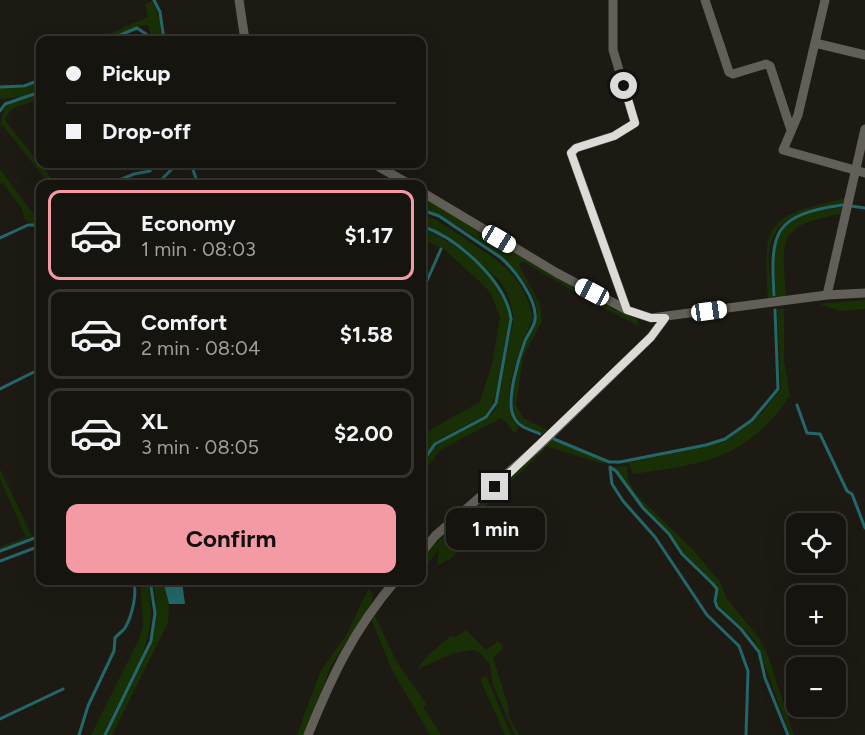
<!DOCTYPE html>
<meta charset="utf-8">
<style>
body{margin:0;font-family:Figtree,sans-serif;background:#23211d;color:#f1f3f6;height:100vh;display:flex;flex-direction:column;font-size:22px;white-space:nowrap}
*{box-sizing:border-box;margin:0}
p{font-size:20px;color:#9e9e9e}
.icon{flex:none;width:33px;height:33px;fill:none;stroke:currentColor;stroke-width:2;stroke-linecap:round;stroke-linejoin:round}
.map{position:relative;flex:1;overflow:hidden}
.panel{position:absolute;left:36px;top:180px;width:390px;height:405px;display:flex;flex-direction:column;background:#16140f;border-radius:12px;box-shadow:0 6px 24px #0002,0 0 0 2px #35332f}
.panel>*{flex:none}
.guide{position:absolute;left:36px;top:36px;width:390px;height:132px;border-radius:12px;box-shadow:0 6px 24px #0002,0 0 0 2px #35332f;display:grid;align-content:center;height:132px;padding:0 30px;background:#16140f}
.fabs{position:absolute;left:786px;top:513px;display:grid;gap:12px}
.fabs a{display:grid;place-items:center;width:60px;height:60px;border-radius:12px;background:#16140f;box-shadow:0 6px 24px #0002,0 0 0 2px #35332f;font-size:30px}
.end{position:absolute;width:27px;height:27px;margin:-14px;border:8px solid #dddbd7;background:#111;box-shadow:0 0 0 3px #111}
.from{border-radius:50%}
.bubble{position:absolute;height:42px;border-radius:12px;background:#16140f;box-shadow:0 6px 24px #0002,0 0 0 2px #35332f;font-size:20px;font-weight:700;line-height:42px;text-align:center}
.car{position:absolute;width:18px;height:36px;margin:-18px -9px;border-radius:8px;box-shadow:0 0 4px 2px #0007;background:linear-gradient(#fff 24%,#345 0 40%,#fff 0 76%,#345 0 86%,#fff 0)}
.guide b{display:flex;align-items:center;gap:21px;height:57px;font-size:22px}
.guide b+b{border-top:2px solid #35332f}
.guide i{width:15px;height:15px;background:#f1f3f6}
ul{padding:10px 0 0;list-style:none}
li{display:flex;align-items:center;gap:18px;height:90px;margin:0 12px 9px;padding:0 18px;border:3px solid #35332f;border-radius:12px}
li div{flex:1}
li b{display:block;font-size:22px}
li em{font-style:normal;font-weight:700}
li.active{border-color:#f49aa4}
li>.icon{width:54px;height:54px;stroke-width:1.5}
.button{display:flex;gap:12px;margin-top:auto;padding:12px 30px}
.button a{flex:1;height:69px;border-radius:12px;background:#f49aa4;color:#111;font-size:24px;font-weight:700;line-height:69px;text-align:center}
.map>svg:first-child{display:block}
.green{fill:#192f05}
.water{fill:#24676b}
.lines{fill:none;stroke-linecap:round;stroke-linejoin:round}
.stream{stroke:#24676b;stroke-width:3}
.minor{stroke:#625f58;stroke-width:9}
.route{stroke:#dddbd7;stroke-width:8}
</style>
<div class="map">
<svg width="865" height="735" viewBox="0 0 865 735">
<rect width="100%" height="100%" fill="#1d1a14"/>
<!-- green -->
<path class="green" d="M 153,1 L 160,22 L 161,40 L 152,40 L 148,25 C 128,26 113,41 95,40 L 148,17 L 145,4 Z
M 40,82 L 40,90 L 23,97 L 0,99 L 0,88 L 24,88 Z
M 40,93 L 40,100 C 27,104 9,105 5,120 L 56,184 L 49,184 L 3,126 L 0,127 L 5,105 Z
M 0,169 L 37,219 L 40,219 L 40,224 L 37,225 L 25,220 L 22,209 L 3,183 L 0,184 Z
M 422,196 L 596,301 L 637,319 L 639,326 L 594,303 L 522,261 L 519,265 L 540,304 L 542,321 L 523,357 L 516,405 L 523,418 L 550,431 L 546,435 C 537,431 524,427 518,420 C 505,407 519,361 525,345 C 529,334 538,324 537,311 C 532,268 457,223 422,207 Z
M 845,198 L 843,203 C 816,208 777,213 770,246 C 766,261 772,282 773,298 L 768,298 C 762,218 770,217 845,198 Z
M 843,207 L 840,214 C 776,226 782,239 786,297 L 776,297 C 771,233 773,216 843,207 Z
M 422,213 C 439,221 454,231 470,242 C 503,264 524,276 533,319 C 521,344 495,406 519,427 L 514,434 L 508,424 L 501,418 L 440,450 L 422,475 C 421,438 474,433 495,410 L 513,323 L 513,313 L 506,291 L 500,281 L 459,245 L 422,222 Z
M 422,228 C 454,242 505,277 510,316 C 512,334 498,387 492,406 L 484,416 L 438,440 L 422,459 L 422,437 L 426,432 L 480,402 L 493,360 L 500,317 L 490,292 L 480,282 L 445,250 L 422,239 Z
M 865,300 L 865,309 L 840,311 L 820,304 Z
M 777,309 L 784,309 L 784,360 L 790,396 C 746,459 705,464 633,474 L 629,464 L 618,465 L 725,441 L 761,414 L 781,389 Z
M 549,438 L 597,457 L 607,465 L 542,445 Z
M 541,447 L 545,449 L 479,512 L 474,512 L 468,519 L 477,527 L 453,557 L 437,566 L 439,549 L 422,571 L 422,556 Z
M 627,466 L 628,480 L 636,494 L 693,550 L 720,582 L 727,599 L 759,638 L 768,656 L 794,735 L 790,735 L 758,647 L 750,635 L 717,604 L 717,586 L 682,552 L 671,535 L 645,509 L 613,467 Z
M 0,469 L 32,536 L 40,533 L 0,550 L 0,547 L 26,537 L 0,479 Z
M 140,581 L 147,581 C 163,641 127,682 103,735 L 91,735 L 140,637 L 143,625 Z
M 152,581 L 163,581 L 169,604 L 168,623 L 112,735 L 106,735 C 127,682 169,642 152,581 Z
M 368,589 L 373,593 L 372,602 L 331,666 L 304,735 L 297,735 L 320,672 L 347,634 Z
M 373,611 L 395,659 L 427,705 L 423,707 L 441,735 L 430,735 L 392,670 L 370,616 Z
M 466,630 L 486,650 L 498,641 L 504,647 L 493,658 L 509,708 L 508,715 L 519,735 L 515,735 L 493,685 L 490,665 L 480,653 L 473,650 L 455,653 L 417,669 L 428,655 L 451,636 L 456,637 Z
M 486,675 L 511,735 L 505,735 L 480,679 Z"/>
<!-- water -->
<path class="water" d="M 163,581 L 182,581 L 185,604 L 169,604 Z"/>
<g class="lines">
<!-- stream -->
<path class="stream" d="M 154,0 L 160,12 L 164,40
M 108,40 L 137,28 L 146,34 L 149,40
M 136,40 L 140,39
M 0,87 L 24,86 L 40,80
M 0,111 L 5,104 L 40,92
M 191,164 L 198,184
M 110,184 L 134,174 L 150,171 L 152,164
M 152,184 L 160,181 L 177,164
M 851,206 L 865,208
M 422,210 L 439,216 L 500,257 C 514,269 538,300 535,320 C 534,327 528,334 525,341 C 519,357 505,402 514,417 C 518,427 531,430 540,434
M 422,226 C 457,238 506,281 511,319 L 496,403 L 486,417 L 435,444 L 422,462
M 0,238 L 28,225 L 40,225
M 422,292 L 441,249
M 774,295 C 770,231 774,215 842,205
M 0,389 L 40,369
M 797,405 L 807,433 L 820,434 L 847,491 L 852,494 L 865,528
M 554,439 L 609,462 L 620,462 L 706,445 L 725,439 L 752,420 L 778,389 L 775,310
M 610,467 L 616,471 L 643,508 L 669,534 L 682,554 L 713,584 L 717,589 L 715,601 L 717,607 L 741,629 L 759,652 L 765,678 L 788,735
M 610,468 L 612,484 L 623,501 L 655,537 L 707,615 L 739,646 L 748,671 L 746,735
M 0,551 L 40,536
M 0,561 L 40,546
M 0,719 L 63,689
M 79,735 L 88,706 L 114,651 L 115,638 C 118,634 123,631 125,628 C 132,616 138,592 133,580
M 105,735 L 151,641 L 155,613 L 150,580"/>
<!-- minor -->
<path class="minor" d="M 239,0 L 245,40
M 613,0 L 613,50 L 635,123 L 614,136 L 576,148 L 571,153 L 627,310
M 705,0 L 729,72 L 733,74 L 766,64 L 770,66 L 791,130
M 825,0 L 798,115 L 783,150 L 865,173
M 815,43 L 865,55
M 374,164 L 409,184
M 422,192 L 557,273 L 627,310 L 651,318 L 827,295 L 865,293
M 827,295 L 865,129
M 422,552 L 435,536 L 540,445 L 651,337 L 665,318
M 308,735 C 332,676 354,629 396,580"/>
</g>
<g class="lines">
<!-- route -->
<path class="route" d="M 495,487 L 651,337 L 665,318 L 651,318 L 627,310 L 571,153 L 576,148 L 614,136 L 635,123 L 624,86"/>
</g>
</svg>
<div class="fabs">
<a><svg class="icon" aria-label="locate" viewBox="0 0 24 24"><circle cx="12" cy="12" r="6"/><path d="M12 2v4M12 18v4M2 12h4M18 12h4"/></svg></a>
<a>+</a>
<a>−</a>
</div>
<i class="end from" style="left:624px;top:86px"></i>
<i class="end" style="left:495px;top:487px"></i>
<div class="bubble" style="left:446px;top:508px;width:99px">1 min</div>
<i class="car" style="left:499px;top:239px;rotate:121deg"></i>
<i class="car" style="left:592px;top:292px;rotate:298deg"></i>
<i class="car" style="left:709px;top:311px;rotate:82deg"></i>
<div class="guide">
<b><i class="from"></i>Pickup</b>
<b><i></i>Drop-off</b>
</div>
<section class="panel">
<ul>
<li class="active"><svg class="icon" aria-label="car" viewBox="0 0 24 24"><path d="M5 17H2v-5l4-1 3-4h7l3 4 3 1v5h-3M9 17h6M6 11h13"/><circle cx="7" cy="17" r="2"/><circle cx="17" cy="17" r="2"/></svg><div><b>Economy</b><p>1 min · 08:03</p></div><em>$1.17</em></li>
<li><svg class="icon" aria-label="car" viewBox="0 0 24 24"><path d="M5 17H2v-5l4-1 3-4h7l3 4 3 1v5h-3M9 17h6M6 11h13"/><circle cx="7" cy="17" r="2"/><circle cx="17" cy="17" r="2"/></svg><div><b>Comfort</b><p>2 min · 08:04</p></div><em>$1.58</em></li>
<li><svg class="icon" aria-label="car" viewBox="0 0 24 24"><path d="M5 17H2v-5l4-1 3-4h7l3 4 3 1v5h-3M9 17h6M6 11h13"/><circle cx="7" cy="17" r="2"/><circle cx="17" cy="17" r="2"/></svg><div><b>XL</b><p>3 min · 08:05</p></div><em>$2.00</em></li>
</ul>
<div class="button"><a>Confirm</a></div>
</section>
</div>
